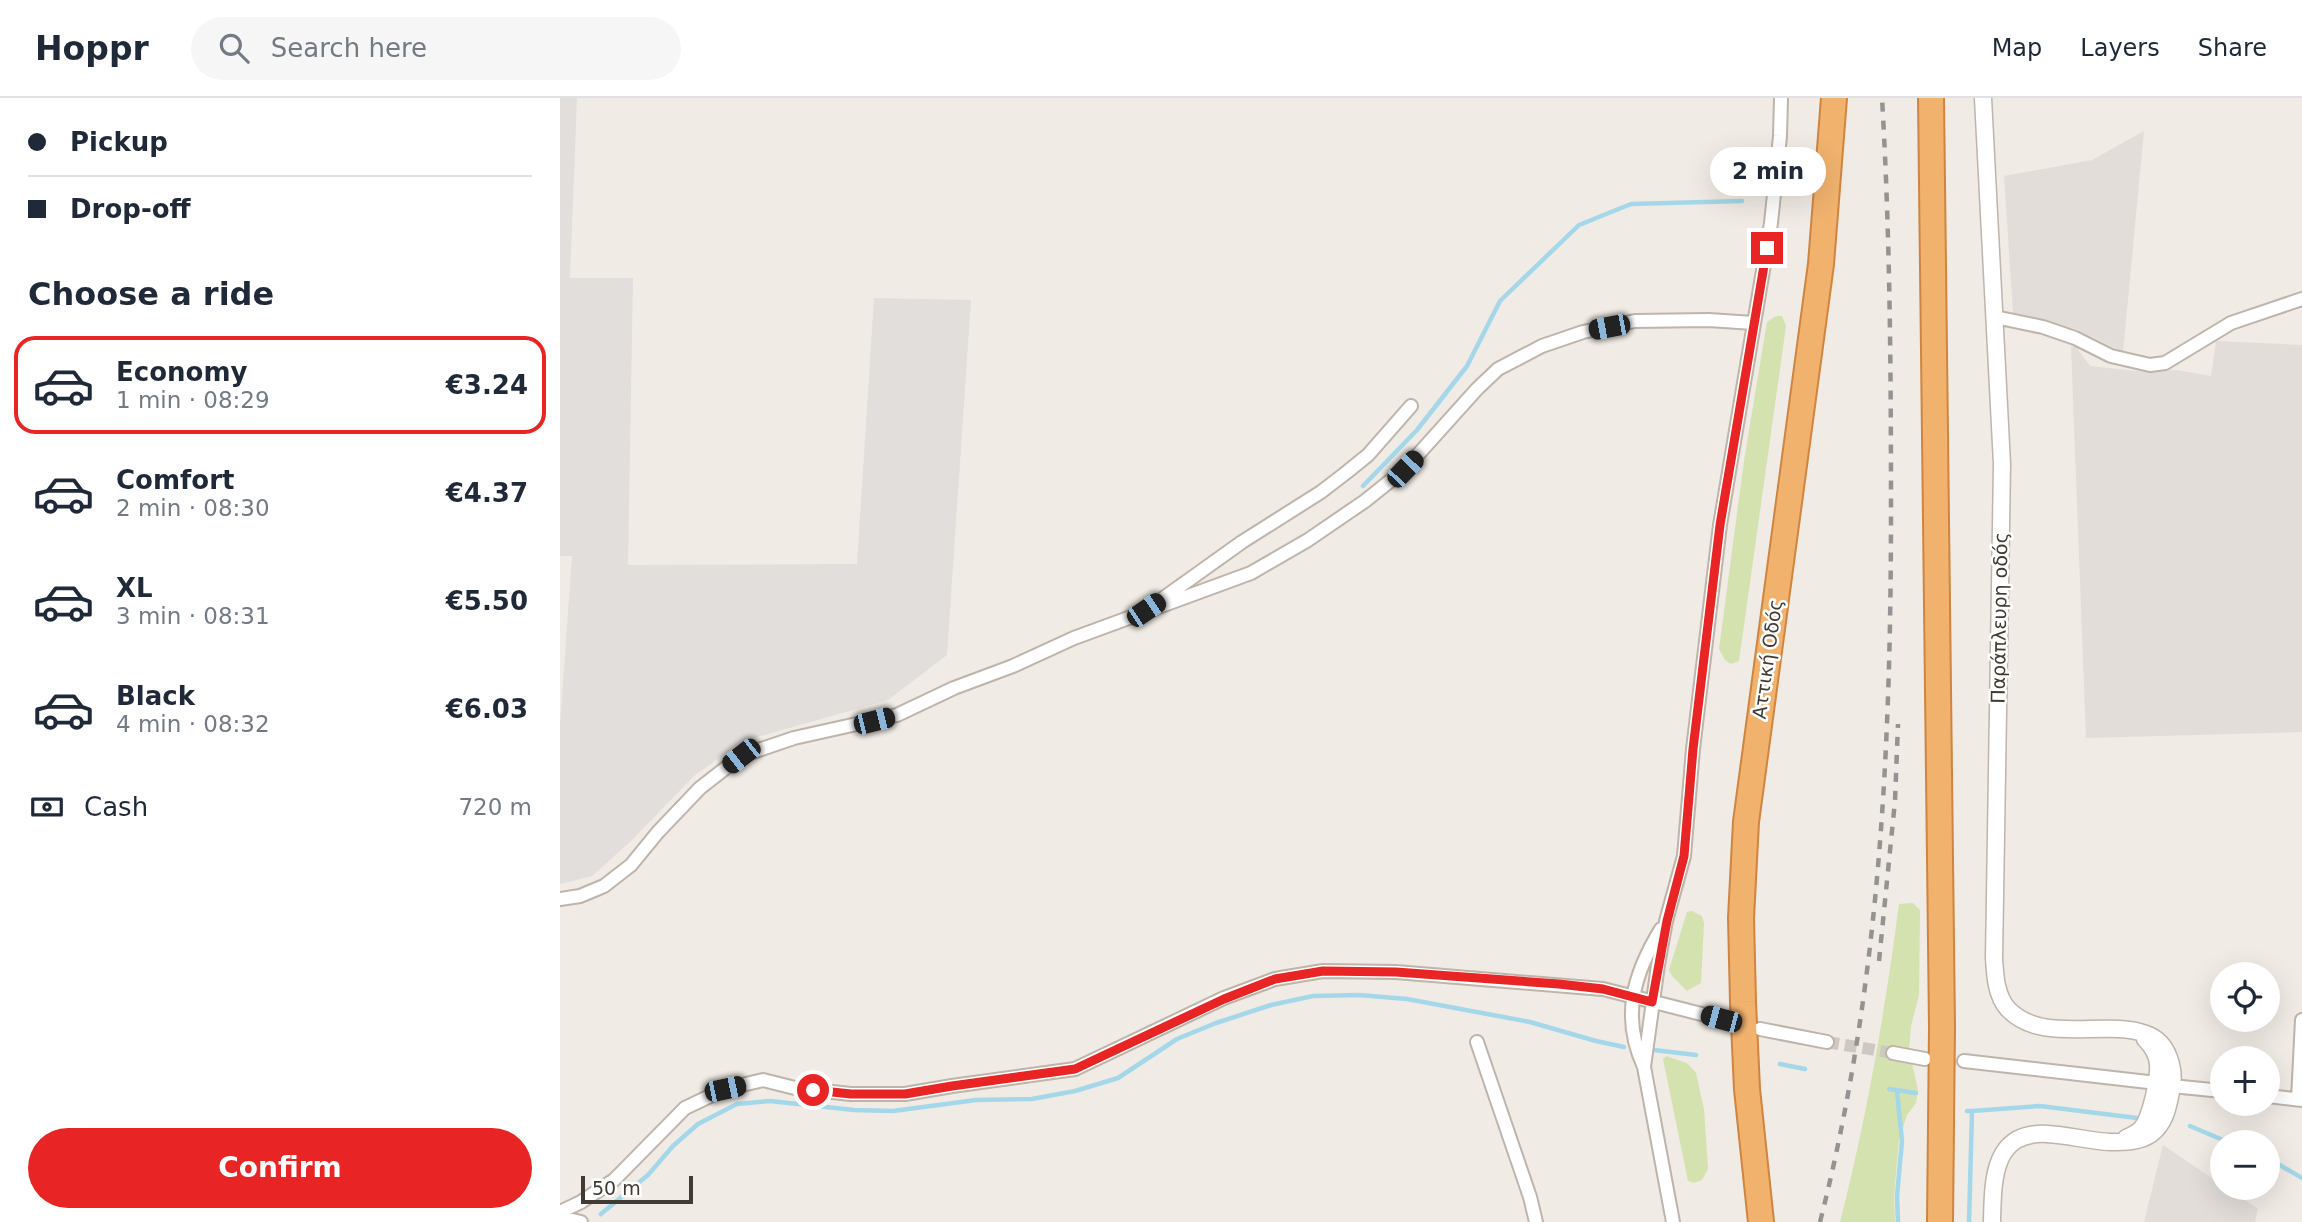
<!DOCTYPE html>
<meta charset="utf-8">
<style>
body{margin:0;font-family:"DejaVu Sans",sans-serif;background:#f6f6f7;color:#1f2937;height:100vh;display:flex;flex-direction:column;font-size:26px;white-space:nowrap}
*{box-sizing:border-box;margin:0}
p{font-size:23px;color:#747a83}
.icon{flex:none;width:38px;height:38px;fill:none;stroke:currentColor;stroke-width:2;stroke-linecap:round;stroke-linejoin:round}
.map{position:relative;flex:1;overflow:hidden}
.side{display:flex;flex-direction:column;background:#fff;width:560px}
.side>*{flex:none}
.banner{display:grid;align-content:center;height:154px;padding:0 28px;background:#fff}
.buttons{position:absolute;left:1650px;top:864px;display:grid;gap:14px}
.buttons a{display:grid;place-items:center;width:70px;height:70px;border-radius:50%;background:#fff;box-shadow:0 7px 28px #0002;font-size:35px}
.scale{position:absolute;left:21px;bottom:18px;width:112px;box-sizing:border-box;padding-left:7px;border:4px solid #423b34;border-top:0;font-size:19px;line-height:24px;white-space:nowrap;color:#423b34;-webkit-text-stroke:5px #fff;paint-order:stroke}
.end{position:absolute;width:32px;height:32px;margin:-16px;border:9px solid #e82424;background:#fff;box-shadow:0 0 0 4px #fff}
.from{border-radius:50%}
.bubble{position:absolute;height:49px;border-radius:24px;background:#fff;box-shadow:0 7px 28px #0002;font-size:23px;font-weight:700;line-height:49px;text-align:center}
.car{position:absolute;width:21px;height:42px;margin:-21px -10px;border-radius:9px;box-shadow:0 0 5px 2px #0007;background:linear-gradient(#222 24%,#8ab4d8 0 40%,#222 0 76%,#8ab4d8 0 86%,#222 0)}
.banner b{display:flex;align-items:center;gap:24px;height:66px;font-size:26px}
.banner b+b{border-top:2px solid #e0e1e3}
.banner i{width:18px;height:18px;background:#1f2937}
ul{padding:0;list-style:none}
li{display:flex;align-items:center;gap:21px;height:98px;margin:0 14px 10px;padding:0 14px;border:4px solid transparent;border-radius:21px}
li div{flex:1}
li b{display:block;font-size:26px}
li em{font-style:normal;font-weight:700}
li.current{border-color:#e82424}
li>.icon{width:63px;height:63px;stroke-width:1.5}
h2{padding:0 28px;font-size:32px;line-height:84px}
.pay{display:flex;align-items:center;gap:18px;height:77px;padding:0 28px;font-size:26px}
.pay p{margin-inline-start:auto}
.primary-button{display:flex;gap:14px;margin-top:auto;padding:14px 28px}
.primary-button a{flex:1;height:80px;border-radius:42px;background:#e82424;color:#fff;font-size:28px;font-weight:700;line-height:80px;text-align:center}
header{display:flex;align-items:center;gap:42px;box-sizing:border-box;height:98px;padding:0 35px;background:#fff;border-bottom:2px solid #e0e1e3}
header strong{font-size:33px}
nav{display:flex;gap:38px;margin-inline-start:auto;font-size:24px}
.search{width:490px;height:63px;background:#f6f6f7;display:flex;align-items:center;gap:18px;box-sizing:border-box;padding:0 24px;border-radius:38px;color:#747a83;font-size:26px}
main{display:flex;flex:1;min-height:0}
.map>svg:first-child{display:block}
.industrial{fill:#e2ddd9}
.green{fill:#d3e2af}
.parking{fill:#e1dedc}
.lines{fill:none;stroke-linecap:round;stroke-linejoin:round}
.stream{stroke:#a4d7e9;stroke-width:4.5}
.minor-tunnel{stroke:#cdc8c1;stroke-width:12;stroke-dasharray:12 6;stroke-linecap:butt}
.minor-casing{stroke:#beb4aa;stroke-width:16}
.tertiary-casing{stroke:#beb4aa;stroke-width:19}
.motorway-casing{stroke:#cf853f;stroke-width:28}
.minor{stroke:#fff;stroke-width:12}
.tertiary{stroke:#fff;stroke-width:16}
.motorway{stroke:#f1b26e;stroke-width:24}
.rail{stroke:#939393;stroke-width:4.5;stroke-dasharray:9 9;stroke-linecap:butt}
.route{stroke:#e82424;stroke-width:9}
.labels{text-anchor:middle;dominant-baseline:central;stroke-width:5;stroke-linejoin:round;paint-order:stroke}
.street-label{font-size:19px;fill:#423b34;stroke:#fff}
</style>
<header>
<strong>Hoppr</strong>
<div class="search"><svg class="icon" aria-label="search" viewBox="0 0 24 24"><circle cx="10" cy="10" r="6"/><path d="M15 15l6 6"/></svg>Search here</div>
<nav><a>Map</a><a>Layers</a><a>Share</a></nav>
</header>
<main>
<section class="side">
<div class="banner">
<b><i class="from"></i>Pickup</b>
<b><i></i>Drop-off</b>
</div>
<h2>Choose a ride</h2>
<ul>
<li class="current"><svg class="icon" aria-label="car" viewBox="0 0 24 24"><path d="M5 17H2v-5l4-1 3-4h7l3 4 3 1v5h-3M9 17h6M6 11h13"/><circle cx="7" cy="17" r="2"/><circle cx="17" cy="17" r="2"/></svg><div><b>Economy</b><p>1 min · 08:29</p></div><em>€3.24</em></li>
<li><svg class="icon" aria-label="car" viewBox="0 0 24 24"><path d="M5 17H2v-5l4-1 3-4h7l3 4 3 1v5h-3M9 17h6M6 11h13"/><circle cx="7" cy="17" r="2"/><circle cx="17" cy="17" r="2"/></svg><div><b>Comfort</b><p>2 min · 08:30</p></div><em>€4.37</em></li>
<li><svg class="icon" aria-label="car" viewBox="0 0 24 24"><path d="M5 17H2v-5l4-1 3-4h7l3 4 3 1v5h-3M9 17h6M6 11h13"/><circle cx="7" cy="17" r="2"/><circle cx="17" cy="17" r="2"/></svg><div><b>XL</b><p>3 min · 08:31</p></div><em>€5.50</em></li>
<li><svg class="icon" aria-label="car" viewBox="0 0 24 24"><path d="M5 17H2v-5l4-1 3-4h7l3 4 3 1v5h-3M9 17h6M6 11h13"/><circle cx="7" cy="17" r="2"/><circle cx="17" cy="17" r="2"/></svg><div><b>Black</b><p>4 min · 08:32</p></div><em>€6.03</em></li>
</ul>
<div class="pay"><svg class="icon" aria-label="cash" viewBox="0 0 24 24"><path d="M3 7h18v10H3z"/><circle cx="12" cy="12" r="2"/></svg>Cash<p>720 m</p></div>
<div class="primary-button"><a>Confirm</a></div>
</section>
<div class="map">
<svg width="1742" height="1124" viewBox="0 0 1742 1124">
<rect width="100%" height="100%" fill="#f0ebe4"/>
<!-- industrial -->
<path class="industrial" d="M 1584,33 L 1563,254 L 1518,232 L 1453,215 L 1444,78 L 1532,62 Z
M 1656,243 L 1742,247 L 1742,634 L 1526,640 L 1511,249 L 1516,249 L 1530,268 L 1586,274 L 1617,272 L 1651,278 Z
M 1603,1047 L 1662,1087 L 1662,1090 L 1667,1090 L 1698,1111 L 1695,1124 L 1584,1124 Z"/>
<!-- green -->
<path class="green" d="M 1216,218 L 1222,218 L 1226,228 L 1179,563 L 1171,566 L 1165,562 L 1159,551 L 1184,363 L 1207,224 Z
M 1353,805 L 1360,812 L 1359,897 L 1351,928 L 1349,952 L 1358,992 L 1356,1005 L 1347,1017 L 1339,1042 L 1334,1098 L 1335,1124 L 1280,1124 C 1307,1019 1325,913 1339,806 Z
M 1132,813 L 1142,818 L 1144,825 L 1141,885 L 1127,893 L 1112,878 L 1109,872 L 1127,814 Z
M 1106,958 L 1127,965 L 1136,975 L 1144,1011 L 1148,1071 L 1142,1082 L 1134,1085 L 1128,1083 L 1103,961 Z"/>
<!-- parking -->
<path class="parking" d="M 0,0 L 17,0 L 10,180 L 73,180 L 68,467 L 297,466 L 314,200 L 411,202 L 387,557 L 328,602 L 183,643 L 134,678 L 71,743 L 32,778 L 0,786 L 0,627 L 12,458 L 0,458 Z"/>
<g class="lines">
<!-- stream -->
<path class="stream" d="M 803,388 L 857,332 L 907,268 L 940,203 L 1019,127 L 1071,106 L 1182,103
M 1094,952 L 1136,957
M 1220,966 L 1245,971
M 1329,991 L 1356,995
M 1337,993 L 1342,1043 L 1337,1098 L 1338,1124
M 1407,1013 L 1412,1013 L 1409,1124
M 1412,1013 L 1480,1008 L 1577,1020
M 1630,1028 L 1670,1045
M 1708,1060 L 1742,1080
M 41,1116 L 88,1077 L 113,1048 L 138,1026 L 177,1006 L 210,1003 L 294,1012 L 333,1013 L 416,1002 L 472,1001 L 515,993 L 558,980 L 617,941 L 656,925 L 711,907 L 753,898 L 799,897 L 847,901 L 970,924 L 1036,943 L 1064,949"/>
<!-- minor-tunnel -->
<path class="minor-tunnel" d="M 1267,944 L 1333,955"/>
<!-- minor casing -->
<g class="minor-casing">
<path id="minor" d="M 1435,219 L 1483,229 L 1515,240 L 1551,258 L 1590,267 L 1605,265 L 1671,225 L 1742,201
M 598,504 L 682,444 L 761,394 L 787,374 L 808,357 L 851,308
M 0,801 L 20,798 L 44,788 L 71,767 L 98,734 L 140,690 L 181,658 L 234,640 L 337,617 L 394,590 L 453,568 L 514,540 L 691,475 L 748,442 L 805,403 L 845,371 L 917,291 L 938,271 L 982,248 L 1023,234 L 1075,223 L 1149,222 L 1193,225
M 1101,831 C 1073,877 1061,919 1084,969 L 1113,1124
M 1200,931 L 1267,944
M 917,944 L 970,1099 L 976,1124
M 1333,955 L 1365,961
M 1404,963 L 1597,985
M 1084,969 L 1098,867 L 1106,823 L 1124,758 L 1133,651 L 1160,427 L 1211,125 L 1220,38 L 1221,0
M 1612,988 L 1662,993
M 1708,998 L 1742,1002
M 1738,1001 L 1742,922
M 0,1114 L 21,1104 L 54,1082 L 125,1010 L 165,991 L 203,982 L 235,990 L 291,996 L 345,996 L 392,988 L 515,971 L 664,900 L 715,881 L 763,873 L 836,874 L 1043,891 L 1161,921
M 0,1119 L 21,1124"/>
</g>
<!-- tertiary casing -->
<g class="tertiary-casing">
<path id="tertiary" d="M 1423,0 L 1442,366 L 1434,860 C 1435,877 1436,898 1448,911 C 1482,947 1545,921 1586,936 C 1609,944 1616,972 1611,994 C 1608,1009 1605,1026 1591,1036 C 1580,1044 1564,1044 1550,1044 C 1529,1043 1508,1037 1487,1036 C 1432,1033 1433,1083 1432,1124
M 1566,1040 C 1571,1038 1577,1035 1581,1031 C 1591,1020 1599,980 1598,966 C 1597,955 1592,948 1585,941"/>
</g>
<!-- motorway casing -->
<g class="motorway-casing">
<path id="motorway" d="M 1371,0 L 1382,929 L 1380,1124
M 1201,1124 L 1187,991 L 1183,904 L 1181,820 L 1186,724 L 1261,166 L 1274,0"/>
</g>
<!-- minor -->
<use href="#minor" class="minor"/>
<!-- tertiary -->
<use href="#tertiary" class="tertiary"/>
<!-- motorway -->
<use href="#motorway" class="motorway"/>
<!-- rail -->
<path class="rail" d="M 1319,863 L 1335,703 L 1338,626
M 1260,1124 C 1320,889 1331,650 1331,409 C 1331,273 1330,136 1322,0"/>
</g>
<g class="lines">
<!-- route -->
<path class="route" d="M 253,992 L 291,996 L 345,996 L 392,988 L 515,971 L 664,901 L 715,881 L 763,873 L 836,874 L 999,886 L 1043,891 L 1092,904 L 1107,823 L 1124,758 L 1133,651 L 1160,427 L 1207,150"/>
</g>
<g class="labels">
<!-- street labels -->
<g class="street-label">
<text transform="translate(1439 520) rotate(-89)">Παράπλευρη οδός</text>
<text transform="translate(1207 561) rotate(-82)">Αττική Οδός</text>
</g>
</g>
</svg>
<div class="buttons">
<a><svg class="icon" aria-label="locate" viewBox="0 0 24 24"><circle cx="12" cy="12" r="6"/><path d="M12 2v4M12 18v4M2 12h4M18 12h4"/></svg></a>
<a>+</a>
<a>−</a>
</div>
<div class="scale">50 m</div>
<i class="end from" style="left:253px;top:992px"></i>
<i class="end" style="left:1207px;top:150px"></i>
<div class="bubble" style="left:1150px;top:49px;width:116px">2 min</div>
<i class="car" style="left:1049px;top:229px;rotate:259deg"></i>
<i class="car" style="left:845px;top:371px;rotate:44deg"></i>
<i class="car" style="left:586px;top:512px;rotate:56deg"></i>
<i class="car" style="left:314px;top:623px;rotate:76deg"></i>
<i class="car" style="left:181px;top:658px;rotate:232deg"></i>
<i class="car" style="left:1161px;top:921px;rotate:285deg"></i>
<i class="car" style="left:165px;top:991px;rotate:78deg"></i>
</div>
</main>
